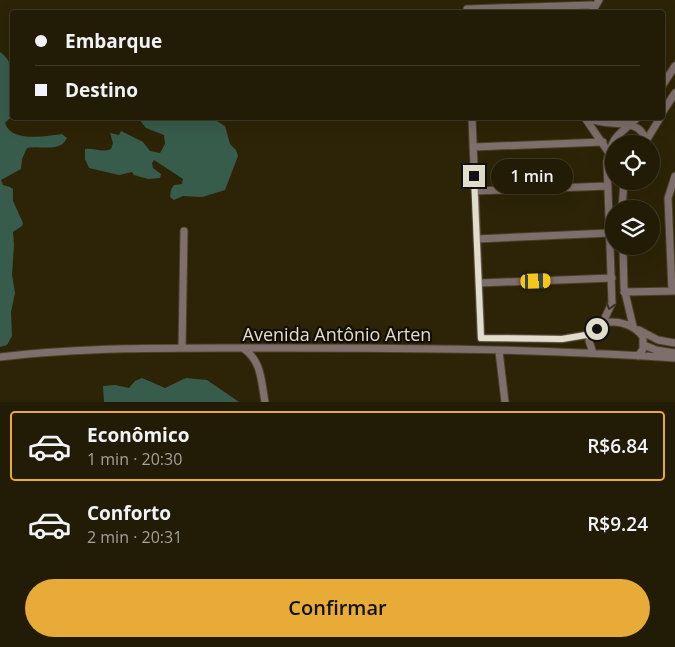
<!DOCTYPE html>
<html lang="pt">
<meta charset="utf-8">
<style>
body{margin:0;font-family:"Open Sans",sans-serif;background:#2a240f;color:#f1f3f6;height:100vh;display:flex;flex-direction:column;font-size:19px;white-space:nowrap}
*{box-sizing:border-box;margin:0}
p{font-size:16px;color:#a2a19a}
.icon{flex:none;width:28px;height:28px;fill:none;stroke:currentColor;stroke-width:2;stroke-linecap:round;stroke-linejoin:round}
.map{position:relative;height:402px;overflow:hidden}
.sheet{display:flex;flex-direction:column;background:#221b05;flex:1}
.sheet>*{flex:none}
.top-card{position:absolute;left:10px;top:10px;width:655px;height:110px;border-radius:5px;box-shadow:0 5px 20px #0002,0 0 0 1px #3f3927;display:grid;align-content:center;height:110px;padding:0 25px;background:#221b05}
.tools{position:absolute;left:605px;top:135px;display:grid;gap:10px}
.tools a{display:grid;place-items:center;width:55px;height:55px;border-radius:50%;background:#221b05;box-shadow:0 5px 20px #0002,0 0 0 1px #3f3927;font-size:25px}
.end{position:absolute;width:22px;height:22px;margin:-11px;border:6px solid #e1dccb;background:#111;box-shadow:0 0 0 2px #111}
.from{border-radius:50%}
.bubble{position:absolute;height:35px;border-radius:18px;background:#221b05;box-shadow:0 5px 20px #0002,0 0 0 1px #3f3927;font-size:16px;font-weight:600;line-height:35px;text-align:center}
.car{position:absolute;width:15px;height:30px;margin:-15px -8px;border-radius:6px;box-shadow:0 0 4px 1px #0007;background:linear-gradient(#f5c518 24%,#345 0 40%,#f5c518 0 76%,#345 0 86%,#f5c518 0)}
.top-card b{display:flex;align-items:center;gap:18px;height:48px;font-size:19px}
.top-card b+b{border-top:1px solid #3f3927}
.top-card i{width:12px;height:12px;background:#f1f3f6}
ul{padding:9px 0 0;list-style:none}
li{display:flex;align-items:center;gap:15px;height:70px;margin:0 10px 8px;padding:0 15px;border:2px solid transparent;border-radius:5px}
li div{flex:1}
li b{display:block;font-size:19px}
li em{font-style:normal;font-weight:600}
li.current{border-color:#e8ab37}
li>.icon{width:45px;height:45px;stroke-width:1.5}
.primary-button{display:flex;gap:10px;margin-top:auto;padding:10px 25px}
.primary-button a{flex:1;height:58px;border-radius:30px;background:#e8ab37;color:#111;font-size:20px;font-weight:600;line-height:58px;text-align:center}
.map>svg:first-child{display:block}
.forest{fill:#385c4b}
.lines{fill:none;stroke-linecap:round;stroke-linejoin:round}
.minor-casing{stroke:#4a4126;stroke-width:9}
.minor{stroke:#7e6e6c;stroke-width:7}
.oneway{stroke:#383028}
.route{stroke:#e1dccb;stroke-width:6}
.labels{text-anchor:middle;dominant-baseline:central;stroke-width:4.5;stroke-linejoin:round;paint-order:stroke}
.street-label{font-size:18px;fill:#e1dccb;stroke:#120e04}
</style>
<div class="map">
<svg width="675" height="402" viewBox="0 0 675 402">
<rect width="100%" height="100%" fill="#2d2407"/>
<!-- forest -->
<path class="forest" d="M 0,52 C 19,64 13,96 12,116 L 5,123 C 11,143 46,136 62,134 L 67,138 C 60,153 40,145 27,148 L 22,159 L 21,169 L 1,180 L 3,185 L 10,187 L 13,189 L 13,201 L 23,223 L 22,226 L 13,232 L 14,245 L 12,275 L 15,293 L 11,312 L 12,336 L 7,345 L 0,347 Z
M 138,118 L 212,118 L 225,126 L 230,144 L 236,150 L 238,156 L 225,190 L 202,197 L 183,196 L 174,200 L 170,197 L 171,190 L 174,185 L 182,184 L 183,179 L 154,160 L 152,163 L 153,168 L 161,174 L 160,178 L 148,179 L 134,175 L 132,172 L 119,175 L 89,168 L 85,159 L 85,149 C 94,148 102,153 111,149 L 113,143 L 110,133 L 119,135 L 121,131 L 143,142 L 150,151 L 160,153 L 165,144 L 164,135 L 146,128 Z
M 142,378 L 165,388 L 186,378 L 207,380 L 239,402 L 104,402 L 103,386 L 115,385 L 129,388 L 135,381 Z"/>
<g class="lines">
<!-- minor casing -->
<g class="minor-casing">
<path id="minor" d="M 467,9 L 591,5 L 595,6
M 592,12 L 599,0
M 662,86 L 675,66
M 662,113 L 675,93
M 472,118 L 481,338 L 562,339 L 586,335 L 590,336
M 585,118 L 609,153 L 614,156
M 588,118 C 609,129 638,115 646,140
M 646,141 L 660,118
M 473,147 L 603,142
M 475,191 L 608,186
M 622,209 L 624,181
M 477,239 L 610,233
M 623,246 L 624,288 L 633,326
M 479,283 L 612,278
M 672,291 L 668,198 L 675,176
M 624,292 L 675,291
M 601,326 L 612,303 L 607,162 C 613,133 619,136 637,118
M 639,330 L 658,340 L 675,343
M 644,345 L 656,350 L 675,353
M 182,348 L 184,231
M 243,348 C 262,361 261,381 265,402
M 499,351 L 505,402
M 593,353 L 589,341 C 595,314 631,319 643,337 L 643,349 L 638,356
M 0,357 C 95,346 191,348 286,348 C 416,348 546,349 675,358"/>
</g>
<!-- minor -->
<use href="#minor" class="minor"/>
</g>
<!-- one-way arrows -->
<defs><path id="oneway-chevron" d="M-2-3.5L2.5 0L-2 3.5" fill="none" stroke-width="1.6" stroke-linecap="round" stroke-linejoin="round" transform="scale(1.25)"/></defs>
<use class="oneway" href="#oneway-chevron" transform="translate(610 306) rotate(105)"/>
<g class="lines">
<!-- route -->
<path class="route" d="M 474,176 L 481,338 L 562,339 L 586,335 L 590,336 L 597,329"/>
</g>
<g class="labels">
<!-- street labels -->
<g class="street-label">
<text x="337" y="334">Avenida Antônio Arten</text>
</g>
</g>
</svg>
<div class="tools">
<a><svg class="icon" aria-label="locate" viewBox="0 0 24 24"><circle cx="12" cy="12" r="6"/><path d="M12 2v4M12 18v4M2 12h4M18 12h4"/></svg></a>
<a><svg class="icon" aria-label="layers" viewBox="0 0 24 24"><path d="M12 4l9 5-9 5-9-5zM3 14l9 5 9-5"/></svg></a>
</div>
<i class="end from" style="left:597px;top:329px"></i>
<i class="end" style="left:474px;top:176px"></i>
<div class="bubble" style="left:491px;top:159px;width:82px">1 min</div>
<i class="car" style="left:536px;top:281px;rotate:88deg"></i>
<div class="top-card">
<b><i class="from"></i>Embarque</b>
<b><i></i>Destino</b>
</div>
</div>
<section class="sheet">
<ul>
<li class="current"><svg class="icon" aria-label="car" viewBox="0 0 24 24"><path d="M5 17H2v-5l4-1 3-4h7l3 4 3 1v5h-3M9 17h6M6 11h13"/><circle cx="7" cy="17" r="2"/><circle cx="17" cy="17" r="2"/></svg><div><b>Econômico</b><p>1 min · 20:30</p></div><em>R$6.84</em></li>
<li><svg class="icon" aria-label="car" viewBox="0 0 24 24"><path d="M5 17H2v-5l4-1 3-4h7l3 4 3 1v5h-3M9 17h6M6 11h13"/><circle cx="7" cy="17" r="2"/><circle cx="17" cy="17" r="2"/></svg><div><b>Conforto</b><p>2 min · 20:31</p></div><em>R$9.24</em></li>
</ul>
<div class="primary-button"><a>Confirmar</a></div>
</section>
